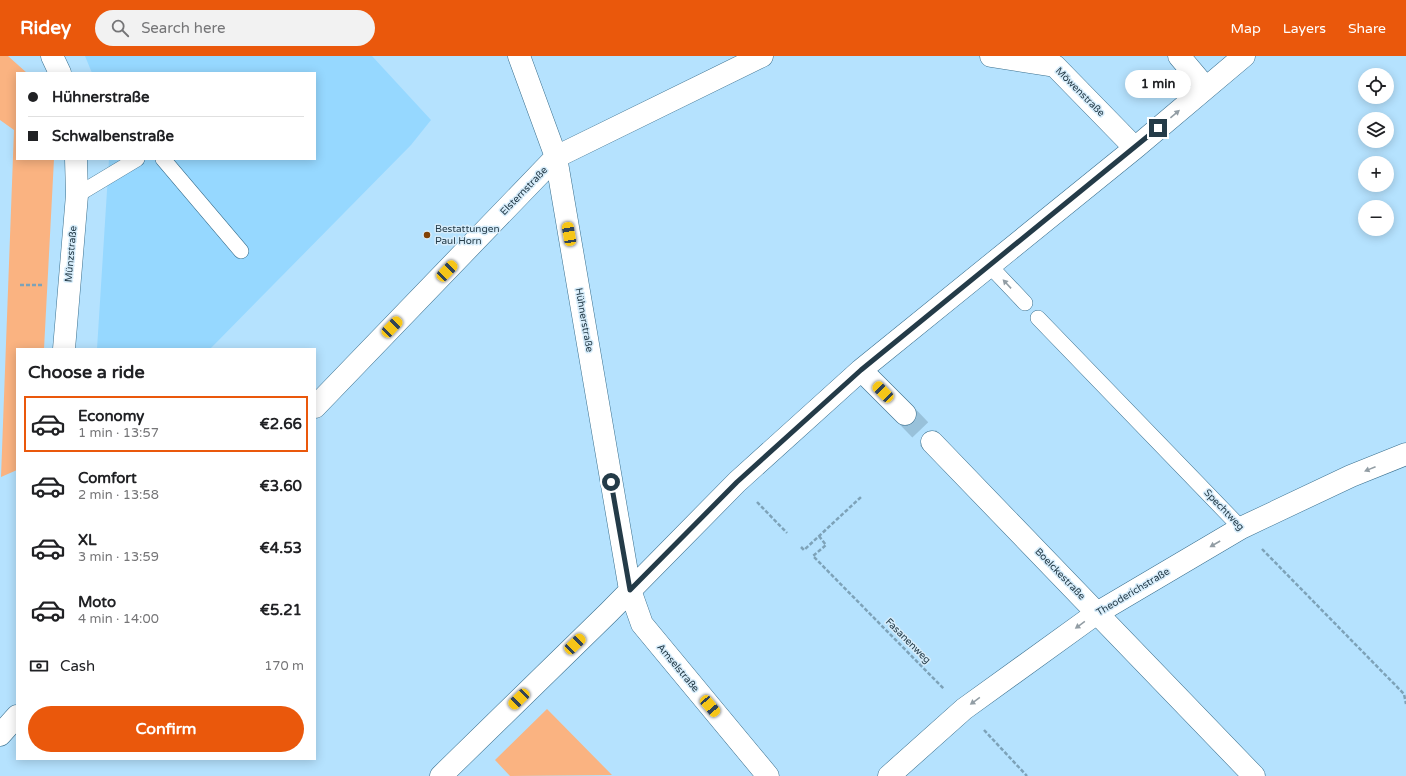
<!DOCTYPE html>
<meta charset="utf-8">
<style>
body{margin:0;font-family:"Varela Round",sans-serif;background:#f2f2f2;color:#202124;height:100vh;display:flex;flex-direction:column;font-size:15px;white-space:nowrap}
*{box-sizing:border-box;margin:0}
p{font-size:13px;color:#757577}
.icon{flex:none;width:22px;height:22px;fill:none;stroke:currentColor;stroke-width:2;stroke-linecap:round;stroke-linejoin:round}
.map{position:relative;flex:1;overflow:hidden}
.sheet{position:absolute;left:16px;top:292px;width:300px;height:412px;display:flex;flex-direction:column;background:#fff;border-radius:0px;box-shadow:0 2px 10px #0003}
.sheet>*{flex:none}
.guide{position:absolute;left:16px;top:16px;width:300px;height:88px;border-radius:0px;box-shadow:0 2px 10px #0003;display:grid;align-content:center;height:88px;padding:0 12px;background:#fff}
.fabs{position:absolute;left:1358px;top:12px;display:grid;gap:8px}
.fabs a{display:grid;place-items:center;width:36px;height:36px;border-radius:50%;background:#fff;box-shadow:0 2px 10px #0003;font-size:20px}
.end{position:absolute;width:18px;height:18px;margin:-9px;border:5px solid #243b48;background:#fff;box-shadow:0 0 0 2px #fff}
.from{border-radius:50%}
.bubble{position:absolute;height:28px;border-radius:14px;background:#fff;box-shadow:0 2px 10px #0003;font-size:13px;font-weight:700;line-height:28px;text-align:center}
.car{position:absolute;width:12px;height:24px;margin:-12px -6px;border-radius:5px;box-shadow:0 0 3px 1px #0007;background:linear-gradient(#f5c518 24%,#345 0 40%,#f5c518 0 76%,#345 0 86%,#f5c518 0)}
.guide b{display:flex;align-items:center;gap:14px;height:38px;font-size:15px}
.guide b+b{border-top:1px solid #e0e0e0}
.guide i{width:10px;height:10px;background:#202124}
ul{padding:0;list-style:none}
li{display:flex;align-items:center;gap:12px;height:56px;margin:0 8px 6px;padding:0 4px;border:2px solid transparent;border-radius:0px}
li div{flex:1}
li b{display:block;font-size:15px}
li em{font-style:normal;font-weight:700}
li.on{border-color:#ea580c}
li>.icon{width:36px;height:36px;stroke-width:1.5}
h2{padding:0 12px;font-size:18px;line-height:48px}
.pay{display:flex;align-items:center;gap:10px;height:44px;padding:0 12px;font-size:15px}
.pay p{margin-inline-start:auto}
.primary-button{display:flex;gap:8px;margin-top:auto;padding:8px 12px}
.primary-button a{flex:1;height:46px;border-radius:24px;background:#ea580c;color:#fff;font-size:16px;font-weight:700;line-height:46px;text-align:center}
header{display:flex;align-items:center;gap:24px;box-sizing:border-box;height:56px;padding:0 20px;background:#ea580c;color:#fff}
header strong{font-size:19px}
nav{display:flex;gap:22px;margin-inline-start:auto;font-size:14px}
.search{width:280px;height:36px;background:#f2f2f2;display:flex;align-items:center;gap:10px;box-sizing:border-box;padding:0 14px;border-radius:22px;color:#757577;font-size:15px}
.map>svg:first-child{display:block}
.built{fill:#96d8ff}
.green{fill:#fab381}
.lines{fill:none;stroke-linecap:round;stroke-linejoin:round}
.street-tunnel{stroke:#98c1da;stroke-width:22;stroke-dasharray:22 11;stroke-linecap:butt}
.lane-casing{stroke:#396f8e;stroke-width:16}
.street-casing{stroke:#396f8e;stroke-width:23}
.path{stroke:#7da2b8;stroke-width:2.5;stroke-dasharray:4 2;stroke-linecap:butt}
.lane{stroke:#fff;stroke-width:15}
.street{stroke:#fff;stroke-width:22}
.oneway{fill:#929da4}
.route{stroke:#243b48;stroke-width:5}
.poi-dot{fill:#824206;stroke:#d6ecfa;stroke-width:1.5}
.labels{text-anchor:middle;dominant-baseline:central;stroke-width:3;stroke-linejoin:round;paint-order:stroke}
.street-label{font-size:10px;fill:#243b48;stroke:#d6ecfa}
.poi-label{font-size:10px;fill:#243b48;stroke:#d6ecfa;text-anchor:start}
</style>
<header>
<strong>Ridey</strong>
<div class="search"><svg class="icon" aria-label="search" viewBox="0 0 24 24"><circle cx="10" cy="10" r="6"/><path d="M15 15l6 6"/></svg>Search here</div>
<nav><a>Map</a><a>Layers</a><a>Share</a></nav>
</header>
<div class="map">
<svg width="1406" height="720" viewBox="0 0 1406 720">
<rect width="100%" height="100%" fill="#b5e2fe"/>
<!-- built -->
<path class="built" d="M 85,0 L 372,0 L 431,64 L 411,89 L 210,293 L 97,293 L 109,103 L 315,103 L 315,17 L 92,17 Z"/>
<!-- green -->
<path class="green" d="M 0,0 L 8,0 L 27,17 L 17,17 L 17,103 L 54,103 L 44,293 L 17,293 L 17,414 L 1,421 L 14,74 L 0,64 Z
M 547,653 L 612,719 L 510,720 L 495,704 Z"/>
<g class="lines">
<!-- street-tunnel -->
<path class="street-tunnel" d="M 905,358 L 932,386"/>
<!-- lane casing -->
<g class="lane-casing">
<path id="lane" d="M 163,103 L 241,195
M 77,139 L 137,103
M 989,209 L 1025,247
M 1038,262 L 1241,472"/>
</g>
<!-- street casing -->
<g class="street-casing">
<path id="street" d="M 52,0 L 60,17
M 519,0 L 556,101 L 630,534 L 642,568 L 768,720
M 991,0 L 1055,10 L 1135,92
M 1179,0 L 1206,32
M 64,293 L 77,139 L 76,103
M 861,314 L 905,358
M 315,351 L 556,101 L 762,0
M 932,386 L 1254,720
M 0,679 L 17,660
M 441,720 L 609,556 L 737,426 L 861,314 L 1135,92 L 1244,0
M 889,720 L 964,653 L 1097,557 L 1241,472 L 1351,420 L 1406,398"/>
</g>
<!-- path -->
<path class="path" d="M 20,229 L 42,229
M 757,446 L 787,477
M 819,480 L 826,489 L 813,500 L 944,633
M 801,491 L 804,494 L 861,441
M 1262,493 L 1404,638 L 1406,648
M 984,674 L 1027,720"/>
<!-- lane -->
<use href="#lane" class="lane"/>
<!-- street -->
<use href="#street" class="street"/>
</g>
<!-- one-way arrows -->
<defs><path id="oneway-solid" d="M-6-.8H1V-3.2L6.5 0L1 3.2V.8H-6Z"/></defs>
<g class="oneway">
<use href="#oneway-solid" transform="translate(1175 58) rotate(-40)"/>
<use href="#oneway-solid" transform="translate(1007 228) rotate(-133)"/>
<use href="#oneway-solid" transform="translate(1370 413) rotate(158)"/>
<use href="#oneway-solid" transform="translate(1215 488) rotate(150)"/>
<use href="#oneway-solid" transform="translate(1080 569) rotate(144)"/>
<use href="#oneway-solid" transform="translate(975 645) rotate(144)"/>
</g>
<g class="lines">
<!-- route -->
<path class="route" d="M 611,426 L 630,534 L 737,426 L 861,314 L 1158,72"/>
</g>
<!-- markers -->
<circle class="poi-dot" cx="427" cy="179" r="4"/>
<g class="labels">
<!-- street labels -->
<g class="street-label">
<text transform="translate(1080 36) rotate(45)">Möwenstraße</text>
<text transform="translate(524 135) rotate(-46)">Elsternstraße</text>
<text transform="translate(71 198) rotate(-85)">Münzstraße</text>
<text transform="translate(584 264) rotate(80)">Hühnerstraße</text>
<text transform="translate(1224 454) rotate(46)">Spechtweg</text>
<text transform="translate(1060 518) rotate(46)">Boelckestraße</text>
<text transform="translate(1133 536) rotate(-31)">Theoderichstraße</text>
<text transform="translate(908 585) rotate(45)">Fasanenweg</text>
<text transform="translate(678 612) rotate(50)">Amselstraße</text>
</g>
<!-- poi labels -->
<g class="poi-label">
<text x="435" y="173">Bestattungen<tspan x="435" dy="12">Paul Horn</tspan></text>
</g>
</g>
</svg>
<div class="fabs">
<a><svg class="icon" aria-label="locate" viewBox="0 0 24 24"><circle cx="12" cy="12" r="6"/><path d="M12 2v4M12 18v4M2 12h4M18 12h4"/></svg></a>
<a><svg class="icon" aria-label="layers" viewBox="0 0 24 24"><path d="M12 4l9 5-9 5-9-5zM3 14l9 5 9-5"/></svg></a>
<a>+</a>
<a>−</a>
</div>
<i class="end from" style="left:611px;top:426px"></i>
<i class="end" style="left:1158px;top:72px"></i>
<div class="bubble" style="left:1125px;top:14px;width:66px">1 min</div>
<i class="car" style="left:569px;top:178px;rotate:350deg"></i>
<i class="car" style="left:447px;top:215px;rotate:44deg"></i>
<i class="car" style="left:392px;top:271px;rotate:44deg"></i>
<i class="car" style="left:883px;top:336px;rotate:315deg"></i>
<i class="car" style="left:575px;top:588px;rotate:46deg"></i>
<i class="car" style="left:519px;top:643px;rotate:226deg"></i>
<i class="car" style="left:710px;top:650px;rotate:140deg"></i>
<div class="guide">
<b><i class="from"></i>Hühnerstraße</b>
<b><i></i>Schwalbenstraße</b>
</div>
<section class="sheet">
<h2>Choose a ride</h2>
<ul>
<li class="on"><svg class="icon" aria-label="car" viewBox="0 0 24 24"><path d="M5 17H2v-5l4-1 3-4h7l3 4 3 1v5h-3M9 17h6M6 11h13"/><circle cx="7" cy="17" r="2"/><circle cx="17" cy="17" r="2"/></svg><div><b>Economy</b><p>1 min · 13:57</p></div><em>€2.66</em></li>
<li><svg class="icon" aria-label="car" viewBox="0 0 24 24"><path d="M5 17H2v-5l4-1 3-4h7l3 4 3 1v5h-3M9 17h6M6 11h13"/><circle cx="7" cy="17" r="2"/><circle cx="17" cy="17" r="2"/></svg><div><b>Comfort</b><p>2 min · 13:58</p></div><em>€3.60</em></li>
<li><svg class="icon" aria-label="car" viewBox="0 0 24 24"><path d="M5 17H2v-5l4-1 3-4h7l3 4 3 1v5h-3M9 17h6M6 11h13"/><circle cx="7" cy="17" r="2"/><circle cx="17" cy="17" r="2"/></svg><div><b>XL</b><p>3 min · 13:59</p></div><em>€4.53</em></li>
<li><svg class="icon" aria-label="car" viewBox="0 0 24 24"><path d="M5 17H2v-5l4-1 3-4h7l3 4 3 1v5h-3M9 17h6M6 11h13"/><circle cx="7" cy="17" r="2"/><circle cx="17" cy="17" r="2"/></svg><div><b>Moto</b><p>4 min · 14:00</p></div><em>€5.21</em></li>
</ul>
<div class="pay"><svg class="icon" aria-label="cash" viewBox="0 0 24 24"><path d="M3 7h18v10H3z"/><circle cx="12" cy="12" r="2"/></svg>Cash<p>170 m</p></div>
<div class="primary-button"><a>Confirm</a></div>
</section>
</div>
